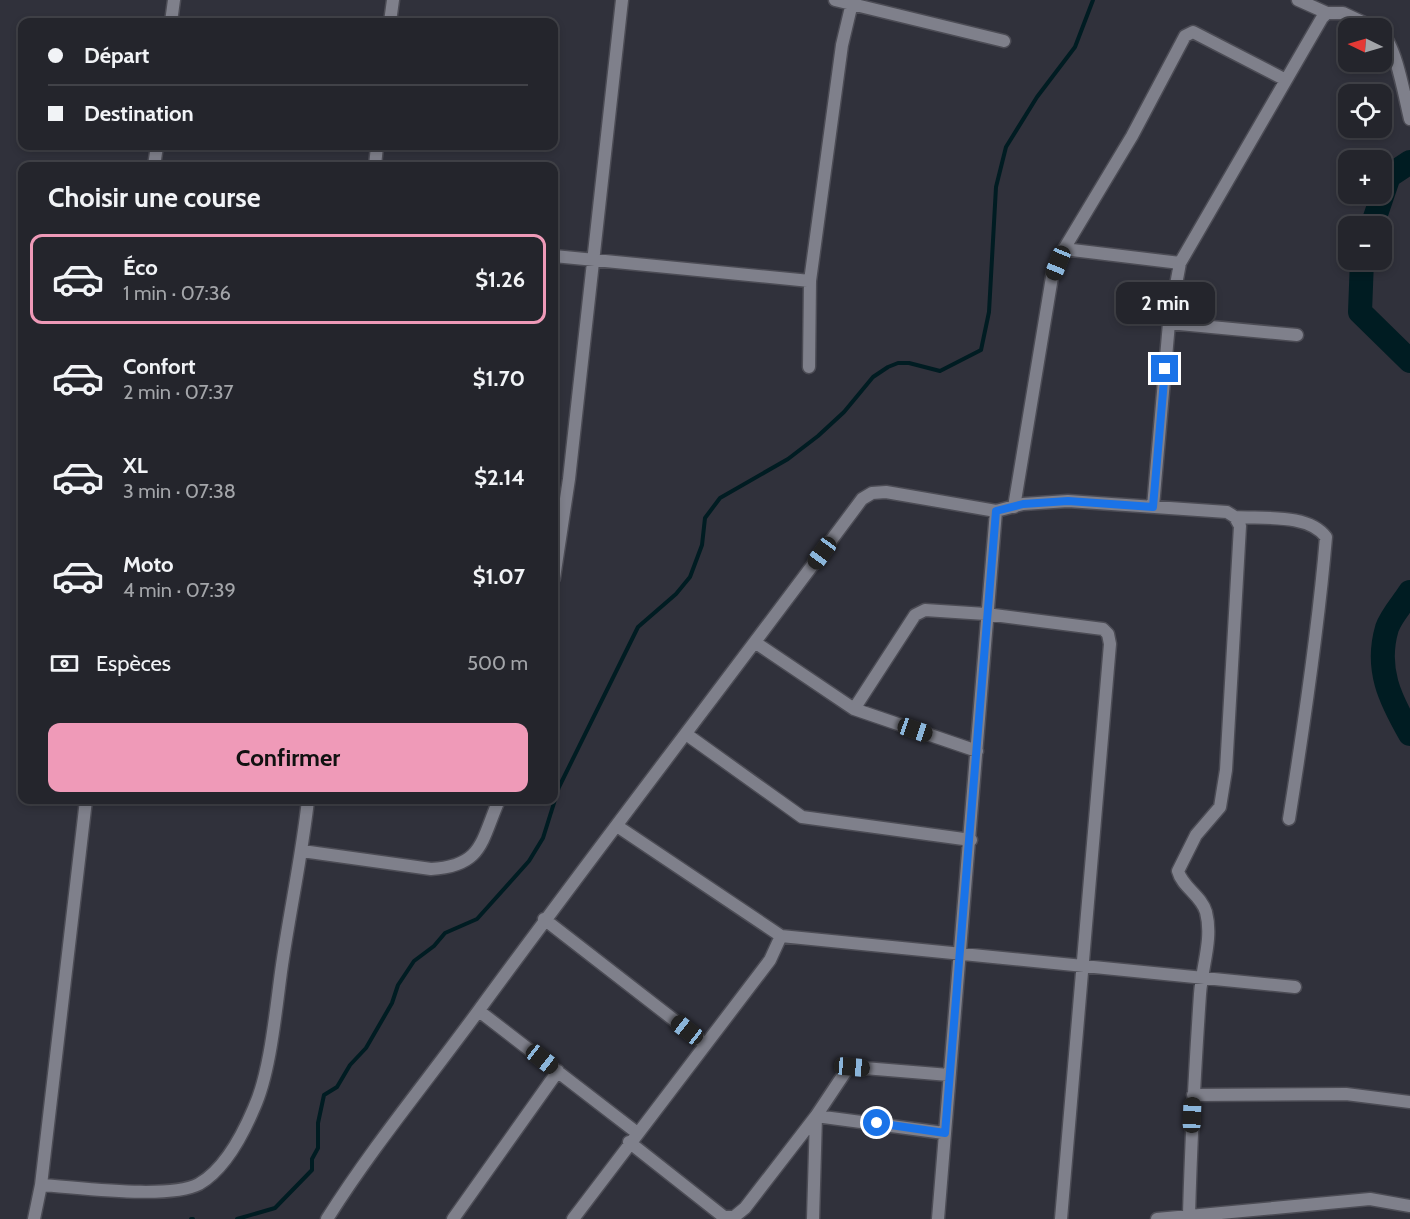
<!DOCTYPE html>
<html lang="fr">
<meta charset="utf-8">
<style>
body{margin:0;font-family:Cabin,sans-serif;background:#2c2d34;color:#f1f3f6;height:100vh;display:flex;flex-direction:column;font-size:22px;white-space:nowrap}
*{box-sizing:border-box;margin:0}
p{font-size:20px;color:#a3a5a9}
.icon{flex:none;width:33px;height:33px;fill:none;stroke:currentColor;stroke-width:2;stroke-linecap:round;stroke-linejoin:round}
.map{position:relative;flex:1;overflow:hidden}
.sheet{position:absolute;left:18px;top:162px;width:540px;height:642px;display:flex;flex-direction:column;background:#24252c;border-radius:12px;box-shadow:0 3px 9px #0003,0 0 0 2px #414248}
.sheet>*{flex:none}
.banner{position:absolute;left:18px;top:18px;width:540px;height:132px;border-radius:12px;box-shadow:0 3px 9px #0003,0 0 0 2px #414248;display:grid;align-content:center;height:132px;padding:0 30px;background:#24252c}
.needle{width:39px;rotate:275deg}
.controls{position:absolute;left:1338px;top:18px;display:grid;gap:12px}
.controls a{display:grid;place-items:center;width:54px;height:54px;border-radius:12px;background:#24252c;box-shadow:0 3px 9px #0003,0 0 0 2px #414248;font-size:30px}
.end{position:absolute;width:27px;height:27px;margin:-14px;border:8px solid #1a73e8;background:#fff;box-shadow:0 0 0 3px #fff}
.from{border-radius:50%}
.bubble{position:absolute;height:42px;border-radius:12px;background:#24252c;box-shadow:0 3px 9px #0003,0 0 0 2px #414248;font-size:20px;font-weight:700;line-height:42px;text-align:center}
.car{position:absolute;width:18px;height:36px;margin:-18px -9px;border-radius:8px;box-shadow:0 0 4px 2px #0007;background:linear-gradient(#222 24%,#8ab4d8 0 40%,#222 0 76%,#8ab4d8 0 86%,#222 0)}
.banner b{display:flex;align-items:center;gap:21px;height:57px;font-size:22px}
.banner b+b{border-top:2px solid #414248}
.banner i{width:15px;height:15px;background:#f1f3f6}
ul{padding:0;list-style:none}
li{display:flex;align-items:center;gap:18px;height:90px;margin:0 12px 9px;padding:0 18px;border:3px solid transparent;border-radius:12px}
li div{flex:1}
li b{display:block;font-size:22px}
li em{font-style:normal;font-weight:700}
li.current{border-color:#ef9ab8}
li>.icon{width:54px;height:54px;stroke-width:1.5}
h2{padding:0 30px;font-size:27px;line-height:72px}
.pay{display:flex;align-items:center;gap:15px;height:66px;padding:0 30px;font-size:22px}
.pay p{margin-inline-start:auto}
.action{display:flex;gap:12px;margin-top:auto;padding:12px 30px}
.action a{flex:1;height:69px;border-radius:12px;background:#ef9ab8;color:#111;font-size:24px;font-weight:700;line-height:69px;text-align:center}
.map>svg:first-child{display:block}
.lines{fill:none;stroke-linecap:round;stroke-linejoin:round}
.stream{stroke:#001c22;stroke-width:4}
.river{stroke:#001c22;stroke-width:24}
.minor-casing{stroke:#4c4c55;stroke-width:15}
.minor{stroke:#7f808b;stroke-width:12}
.route{stroke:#1a73e8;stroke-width:8}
</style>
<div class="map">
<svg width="1410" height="1219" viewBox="0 0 1410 1219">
<rect width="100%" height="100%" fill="#30313b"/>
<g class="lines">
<!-- stream -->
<path class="stream" d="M 191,1219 L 193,1219
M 237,1219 L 275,1208 L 312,1170 L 312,1159 L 318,1148 L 318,1123 L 324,1095 L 337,1087 L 350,1065 L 366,1048 L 392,1003 L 398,985 L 414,961 L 434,946 L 445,933 L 477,919 L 529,861 L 543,838 L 559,787 L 638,627 L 676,594 L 690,577 L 702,545 L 705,518 L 720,498 L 788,459 L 818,436 L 844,412 L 873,377 L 888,367 L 898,363 L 909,363 L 940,371 L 981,350 L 989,312 L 996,187 L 1006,147 L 1037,97 L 1075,47 L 1093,0"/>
<!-- river -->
<path class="river" d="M 1372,226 L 1389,176 L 1410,162
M 1362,260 L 1360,312 L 1410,361
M 1410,592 C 1403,603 1391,616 1387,628 C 1375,669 1390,699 1410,734"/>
<!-- minor casing -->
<g class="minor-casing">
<path id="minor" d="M 835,0 L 1004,41
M 1298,0 L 1327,13
M 171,22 L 174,0
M 390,22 L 393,0
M 1382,34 C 1396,45 1405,99 1410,119
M 154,166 L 157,146
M 375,166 L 377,146
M 1064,249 L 1180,263
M 554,256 L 810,281
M 1169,323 L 1297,335
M 809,367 L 810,281 L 842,45 L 852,3
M 1014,507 L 1052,277 L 1064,249 L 1132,136 L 1185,36 L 1193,32 L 1284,79
M 1153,507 L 1169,323 L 1180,263 L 1322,18 L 1327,13 L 1343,13 L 1375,28
M 554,578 L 569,479 L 622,0
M 756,643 L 854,709 L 977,751
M 854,709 L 915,615 L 925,610 L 986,614 L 1103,629 L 1108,634 L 1110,644 L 1061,1219
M 686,734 L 802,817 L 971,840
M 617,826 L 781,936
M 302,851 L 431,869 C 483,866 481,841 499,800
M 544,919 L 705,1044
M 479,1011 L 636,1132
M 1193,1095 L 1346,1094 L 1410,1102
M 629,1142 L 724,1217 L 734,1217 L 745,1208 L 816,1116 L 846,1071 L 852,1067 L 949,1075
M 41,1185 C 77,1187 168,1200 199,1184 C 225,1169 243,1134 254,1108 C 271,1071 276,1006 282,965 C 290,910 302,855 308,800
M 1189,1215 C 1191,1141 1195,1068 1200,994 C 1202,966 1213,939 1206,912 C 1201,895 1182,887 1178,871 L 1196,835 L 1220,807 L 1226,770 L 1240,526 L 1235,517
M 34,1219 L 41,1185 L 86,800
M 327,1219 C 373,1146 428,1080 479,1010 C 605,838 735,670 862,499 L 872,493 L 886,492 L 996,511 L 1023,504 L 1068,501 L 1227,512 L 1235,517 C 1263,519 1308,513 1326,537 C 1318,632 1304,725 1289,819
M 453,1219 L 558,1071
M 573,1219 L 770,960 L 781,936 L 1295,987
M 813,1219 L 816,1116 L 944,1133
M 938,1219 L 996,511
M 1157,1219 L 1370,1199 L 1410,1206"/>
</g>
<!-- minor -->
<use href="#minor" class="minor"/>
</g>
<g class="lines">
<!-- route -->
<path class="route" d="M 877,1123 L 945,1133 L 996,511 L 1023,504 L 1068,501 L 1153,507 L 1165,369"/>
</g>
</svg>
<div class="controls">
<a><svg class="needle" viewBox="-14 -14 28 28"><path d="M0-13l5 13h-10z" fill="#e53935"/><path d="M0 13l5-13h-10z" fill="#a3a5a9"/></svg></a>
<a><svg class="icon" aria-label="locate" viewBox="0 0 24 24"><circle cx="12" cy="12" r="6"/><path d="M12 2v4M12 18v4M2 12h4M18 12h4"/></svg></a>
<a>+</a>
<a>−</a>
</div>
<i class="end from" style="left:877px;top:1123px"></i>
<i class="end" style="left:1165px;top:369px"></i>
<div class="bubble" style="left:1116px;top:282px;width:99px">2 min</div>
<i class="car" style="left:1058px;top:263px;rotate:202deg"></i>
<i class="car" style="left:822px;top:553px;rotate:216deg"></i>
<i class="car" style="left:915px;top:730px;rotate:109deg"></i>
<i class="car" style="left:687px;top:1030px;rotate:308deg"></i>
<i class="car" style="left:542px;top:1059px;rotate:128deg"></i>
<i class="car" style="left:852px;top:1067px;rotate:95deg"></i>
<i class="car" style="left:1192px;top:1115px;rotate:2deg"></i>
<div class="banner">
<b><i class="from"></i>Départ</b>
<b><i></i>Destination</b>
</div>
<section class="sheet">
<h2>Choisir une course</h2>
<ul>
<li class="current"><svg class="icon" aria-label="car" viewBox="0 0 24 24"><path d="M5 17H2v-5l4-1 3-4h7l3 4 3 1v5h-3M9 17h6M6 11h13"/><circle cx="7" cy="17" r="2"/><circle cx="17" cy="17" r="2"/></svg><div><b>Éco</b><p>1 min · 07:36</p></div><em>$1.26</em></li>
<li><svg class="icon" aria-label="car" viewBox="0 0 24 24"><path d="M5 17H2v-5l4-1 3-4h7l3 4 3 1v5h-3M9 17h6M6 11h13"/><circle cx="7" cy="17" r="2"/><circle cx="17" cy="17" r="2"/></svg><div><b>Confort</b><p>2 min · 07:37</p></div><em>$1.70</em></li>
<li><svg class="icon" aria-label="car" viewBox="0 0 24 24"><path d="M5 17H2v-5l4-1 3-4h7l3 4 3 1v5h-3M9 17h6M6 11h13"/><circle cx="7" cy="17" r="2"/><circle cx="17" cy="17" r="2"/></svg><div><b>XL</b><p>3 min · 07:38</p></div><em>$2.14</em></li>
<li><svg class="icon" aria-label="car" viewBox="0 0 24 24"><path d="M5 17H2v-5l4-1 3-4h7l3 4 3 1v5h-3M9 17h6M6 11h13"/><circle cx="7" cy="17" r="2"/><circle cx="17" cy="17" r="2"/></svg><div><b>Moto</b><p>4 min · 07:39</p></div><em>$1.07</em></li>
</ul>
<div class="pay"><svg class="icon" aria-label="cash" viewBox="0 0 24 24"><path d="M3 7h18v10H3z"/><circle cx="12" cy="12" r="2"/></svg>Espèces<p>500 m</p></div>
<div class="action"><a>Confirmer</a></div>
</section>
</div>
